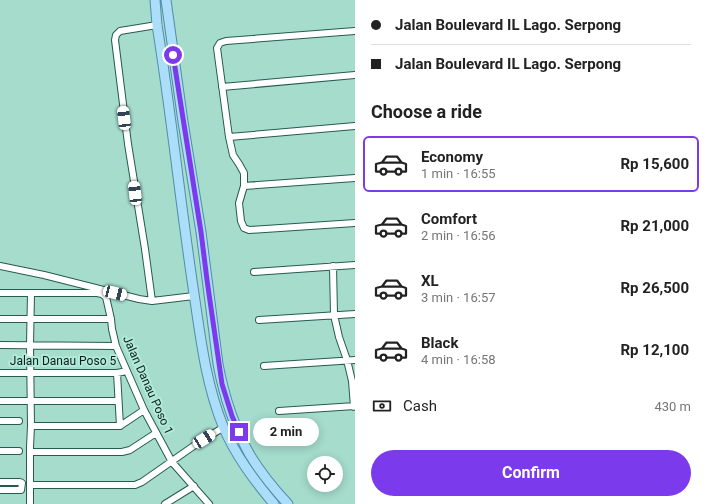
<!DOCTYPE html>
<meta charset="utf-8">
<style>
body{margin:0;font-family:Roboto,sans-serif;background:#f2f2f2;color:#222;height:100vh;display:flex;flex-direction:column;font-size:15px;white-space:nowrap}
*{box-sizing:border-box;margin:0}
p{font-size:13px;color:#767676}
.icon{flex:none;width:22px;height:22px;fill:none;stroke:currentColor;stroke-width:2;stroke-linecap:round;stroke-linejoin:round}
.map{position:relative;flex:1;overflow:hidden}
.side{display:flex;flex-direction:column;background:#fff;width:352px}
.side>*{flex:none}
.banner{display:grid;align-content:center;height:88px;padding:0 16px;background:#fff}
.controls{position:absolute;left:307px;top:456px;display:grid;gap:8px}
.controls a{display:grid;place-items:center;width:36px;height:36px;border-radius:50%;background:#fff;box-shadow:0 2px 10px #0003;font-size:20px}
.end{position:absolute;width:18px;height:18px;margin:-9px;border:5px solid #7c3aed;background:#fff;box-shadow:0 0 0 2px #fff}
.from{border-radius:50%}
.bubble{position:absolute;height:28px;border-radius:14px;background:#fff;box-shadow:0 2px 10px #0003;font-size:13px;font-weight:700;line-height:28px;text-align:center}
.car{position:absolute;width:12px;height:24px;margin:-12px -6px;border-radius:5px;box-shadow:0 0 3px 1px #0007;background:linear-gradient(#fff 24%,#345 0 40%,#fff 0 76%,#345 0 86%,#fff 0)}
.banner b{display:flex;align-items:center;gap:14px;height:38px;font-size:15px}
.banner b+b{border-top:1px solid #e0e0e0}
.banner i{width:10px;height:10px;background:#222}
ul{padding:0;list-style:none}
li{display:flex;align-items:center;gap:12px;height:56px;margin:0 8px 6px;padding:0 8px;border:2px solid transparent;border-radius:6px}
li div{flex:1}
li b{display:block;font-size:15px}
li em{font-style:normal;font-weight:700}
li.active{border-color:#7c3aed}
li>.icon{width:36px;height:36px;stroke-width:1.5}
h2{padding:0 16px;font-size:18px;line-height:48px}
.pay{display:flex;align-items:center;gap:10px;height:44px;padding:0 16px;font-size:15px}
.pay p{margin-inline-start:auto}
.action{display:flex;gap:8px;margin-top:auto;padding:8px 16px}
.action a{flex:1;height:46px;border-radius:24px;background:#7c3aed;color:#fff;font-size:16px;font-weight:700;line-height:46px;text-align:center}
main{display:flex;flex:1;min-height:0}
.map>svg:first-child{display:block}
.lines{fill:none;stroke-linecap:round;stroke-linejoin:round}
.street-casing{stroke:#265b4e;stroke-width:8}
.primary-casing{stroke:#508da9;stroke-width:11}
.street{stroke:#fff;stroke-width:6}
.primary{stroke:#acddf9;stroke-width:9}
.route{stroke:#7c3aed;stroke-width:5}
.labels{text-anchor:middle;dominant-baseline:central;stroke-width:4;stroke-linejoin:round;paint-order:stroke}
.street-label{font-size:12px;fill:#0a201b;stroke:#b2e9d9}
</style>
<main>
<div class="map">
<svg width="355" height="504" viewBox="0 0 355 504">
<rect width="100%" height="100%" fill="#a5dccc"/>
<g class="lines">
<!-- street casing -->
<g class="street-casing">
<path id="street" d="M 355,31 L 226,41 L 220,43 L 217,48 L 229,137 L 233,155 L 239,164 L 244,173 L 244,186 L 239,203 L 241,221 L 244,228 L 249,230 L 355,223
M 222,87 L 355,75
M 229,137 L 355,126
M 244,186 L 355,178
M 0,266 L 44,275 L 139,299 L 152,301 L 194,296
M 333,266 L 334,315 L 339,337 L 347,360 L 352,381 L 354,407
M 254,272 L 355,265
M 0,293 L 97,293 L 102,294 L 106,297 L 111,319 L 112,329 L 116,346 L 144,410 L 172,462 L 209,504
M 152,301 L 145,249 L 128,144 L 115,40 L 116,35 L 120,31 L 157,25
M 0,319 L 111,319
M 259,320 L 355,314
M 0,345 L 116,346
M 264,366 L 355,360
M 0,373 L 117,373 L 127,371
M 117,373 L 120,426
M 0,401 L 118,401
M 279,411 L 355,406
M 0,421 L 19,421
M 31,426 L 120,426 L 144,410
M 0,451 L 19,451
M 30,452 L 122,452 L 130,450 L 156,433
M 0,482 L 20,482 L 22,483 L 21,490 L 0,490
M 30,485 L 135,485 L 142,482 L 195,445 L 224,427
M 30,504 L 30,447 L 31,426 L 30,345 L 31,293
M 165,504 L 194,486"/>
</g>
<!-- primary casing -->
<g class="primary-casing">
<path id="primary" d="M 155,0 L 157,25 C 171,112 180,200 193,287 C 200,333 205,382 223,426 C 235,455 254,480 274,504
M 166,0 L 183,122 L 201,232 L 218,364 C 224,396 234,427 250,455 C 261,473 274,489 288,504"/>
</g>
<!-- street -->
<use href="#street" class="street"/>
<!-- primary -->
<use href="#primary" class="primary"/>
</g>
<g class="lines">
<!-- route -->
<path class="route" d="M 173,55 L 201,232 L 207,280 L 222,384 L 232,416 L 239,432"/>
</g>
<g class="labels">
<!-- street labels -->
<g class="street-label">
<text x="63" y="361">Jalan Danau Poso 5</text>
<text transform="translate(148 385) rotate(66)">Jalan Danau Poso 1</text>
</g>
</g>
</svg>
<div class="controls">
<a><svg class="icon" aria-label="locate" viewBox="0 0 24 24"><circle cx="12" cy="12" r="6"/><path d="M12 2v4M12 18v4M2 12h4M18 12h4"/></svg></a>
</div>
<i class="end from" style="left:173px;top:55px"></i>
<i class="end" style="left:239px;top:432px"></i>
<div class="bubble" style="left:253px;top:418px;width:66px">2 min</div>
<i class="car" style="left:124px;top:118px;rotate:353deg"></i>
<i class="car" style="left:135px;top:193px;rotate:353deg"></i>
<i class="car" style="left:115px;top:293px;rotate:104deg"></i>
<i class="car" style="left:204px;top:439px;rotate:58deg"></i>
</div>
<section class="side">
<div class="banner">
<b><i class="from"></i>Jalan Boulevard IL Lago. Serpong</b>
<b><i></i>Jalan Boulevard IL Lago. Serpong</b>
</div>
<h2>Choose a ride</h2>
<ul>
<li class="active"><svg class="icon" aria-label="car" viewBox="0 0 24 24"><path d="M5 17H2v-5l4-1 3-4h7l3 4 3 1v5h-3M9 17h6M6 11h13"/><circle cx="7" cy="17" r="2"/><circle cx="17" cy="17" r="2"/></svg><div><b>Economy</b><p>1 min · 16:55</p></div><em>Rp 15,600</em></li>
<li><svg class="icon" aria-label="car" viewBox="0 0 24 24"><path d="M5 17H2v-5l4-1 3-4h7l3 4 3 1v5h-3M9 17h6M6 11h13"/><circle cx="7" cy="17" r="2"/><circle cx="17" cy="17" r="2"/></svg><div><b>Comfort</b><p>2 min · 16:56</p></div><em>Rp 21,000</em></li>
<li><svg class="icon" aria-label="car" viewBox="0 0 24 24"><path d="M5 17H2v-5l4-1 3-4h7l3 4 3 1v5h-3M9 17h6M6 11h13"/><circle cx="7" cy="17" r="2"/><circle cx="17" cy="17" r="2"/></svg><div><b>XL</b><p>3 min · 16:57</p></div><em>Rp 26,500</em></li>
<li><svg class="icon" aria-label="car" viewBox="0 0 24 24"><path d="M5 17H2v-5l4-1 3-4h7l3 4 3 1v5h-3M9 17h6M6 11h13"/><circle cx="7" cy="17" r="2"/><circle cx="17" cy="17" r="2"/></svg><div><b>Black</b><p>4 min · 16:58</p></div><em>Rp 12,100</em></li>
</ul>
<div class="pay"><svg class="icon" aria-label="cash" viewBox="0 0 24 24"><path d="M3 7h18v10H3z"/><circle cx="12" cy="12" r="2"/></svg>Cash<p>430 m</p></div>
<div class="action"><a>Confirm</a></div>
</section>
</main>
